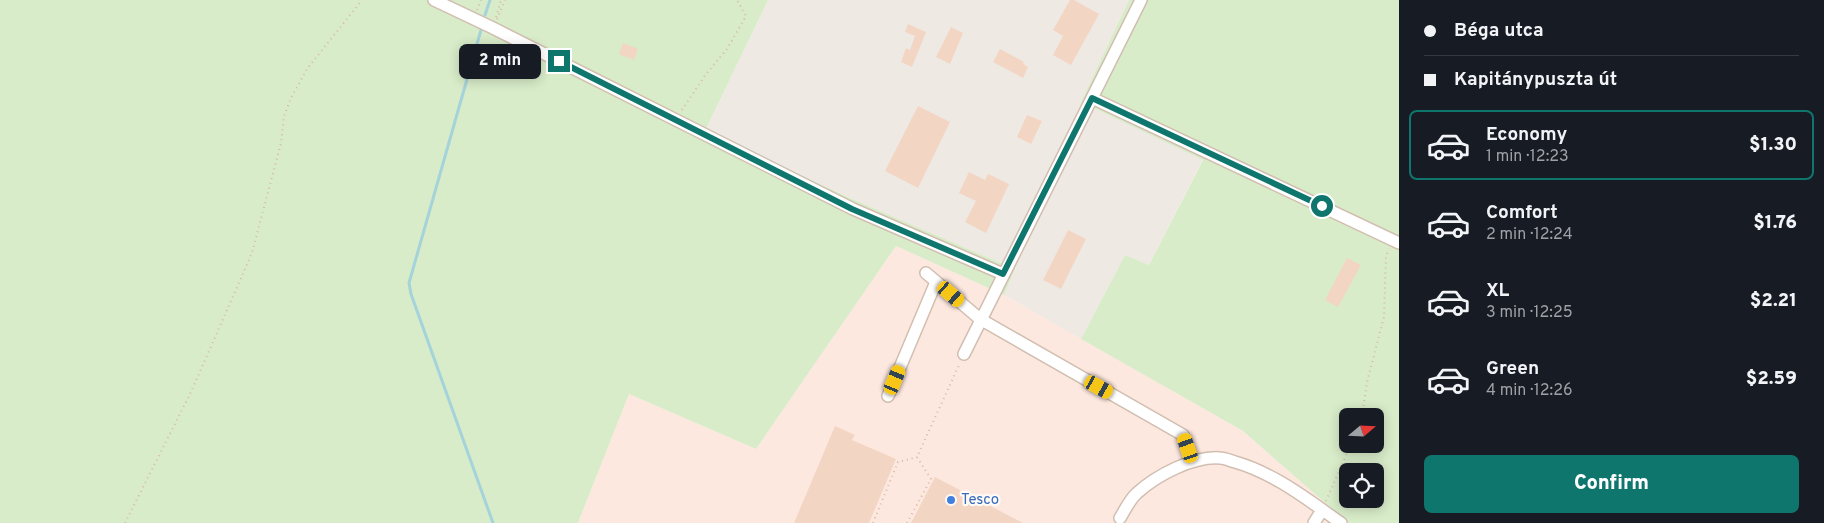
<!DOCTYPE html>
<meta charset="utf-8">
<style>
body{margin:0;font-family:Overpass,sans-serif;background:#20242c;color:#f1f3f6;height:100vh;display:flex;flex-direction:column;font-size:19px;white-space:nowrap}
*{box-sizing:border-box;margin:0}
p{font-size:16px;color:#9ea1a6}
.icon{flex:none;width:28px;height:28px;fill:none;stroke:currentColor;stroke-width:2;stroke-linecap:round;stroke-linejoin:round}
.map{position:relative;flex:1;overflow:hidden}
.side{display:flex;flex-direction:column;background:#171b24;width:425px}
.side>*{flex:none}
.banner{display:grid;align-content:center;height:110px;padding:0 25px;background:#171b24}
.needle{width:32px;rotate:71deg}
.controls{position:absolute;left:1339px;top:408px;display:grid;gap:10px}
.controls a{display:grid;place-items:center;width:45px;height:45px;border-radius:8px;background:#171b24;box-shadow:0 2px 12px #0003;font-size:25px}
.end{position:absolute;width:22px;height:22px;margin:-11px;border:6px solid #0f766e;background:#fff;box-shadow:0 0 0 2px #fff}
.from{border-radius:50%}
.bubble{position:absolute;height:35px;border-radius:8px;background:#171b24;box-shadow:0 2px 12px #0003;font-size:16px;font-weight:800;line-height:35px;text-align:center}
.car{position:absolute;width:15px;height:30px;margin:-15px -8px;border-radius:6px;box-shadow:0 0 4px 1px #0007;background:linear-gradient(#f5c518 24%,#345 0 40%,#f5c518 0 76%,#345 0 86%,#f5c518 0)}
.banner b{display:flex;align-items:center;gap:18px;height:48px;font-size:19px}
.banner b+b{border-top:1px solid #363941}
.banner i{width:12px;height:12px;background:#f1f3f6}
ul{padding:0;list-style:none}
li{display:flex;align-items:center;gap:15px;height:70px;margin:0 10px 8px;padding:0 15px;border:2px solid transparent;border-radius:8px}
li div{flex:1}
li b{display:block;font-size:19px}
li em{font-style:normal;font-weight:800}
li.selected{border-color:#0f766e}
li>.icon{width:45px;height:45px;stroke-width:1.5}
.cta{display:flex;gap:10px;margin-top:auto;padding:10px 25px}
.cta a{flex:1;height:58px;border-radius:8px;background:#0f766e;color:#fff;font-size:20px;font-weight:800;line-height:58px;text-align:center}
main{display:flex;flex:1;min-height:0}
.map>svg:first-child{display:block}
.commercial{fill:#fde8e0}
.industrial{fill:#efe9e4}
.green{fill:#d8ecc9;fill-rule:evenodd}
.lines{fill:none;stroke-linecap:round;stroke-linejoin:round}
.stream{stroke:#a5d3da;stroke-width:3}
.building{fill:#f3d5c3}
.minor-casing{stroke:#d1beb0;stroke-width:14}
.path{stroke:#d9b8a5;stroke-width:2;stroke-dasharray:1 4;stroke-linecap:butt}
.minor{stroke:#fff;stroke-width:11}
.route{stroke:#0f766e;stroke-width:6}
.shop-dot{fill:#3f7fe0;stroke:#fffaf3;stroke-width:2}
.labels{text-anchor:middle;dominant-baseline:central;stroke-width:4.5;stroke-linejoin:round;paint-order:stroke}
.shop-label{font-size:15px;fill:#366cbe;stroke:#fffaf3;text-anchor:start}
</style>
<main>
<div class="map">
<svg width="1399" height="523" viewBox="0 0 1399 523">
<rect width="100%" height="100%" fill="#fdf6ec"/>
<!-- commercial -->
<path class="commercial" d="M 896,246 L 1004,295 L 1243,431 L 1348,523 L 578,523 L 629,394 L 756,449 Z"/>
<!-- industrial -->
<path class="industrial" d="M 768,0 L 1129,0 L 1081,102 L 1203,159 L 1149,265 L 1125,255 L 1081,339 L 1004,295 L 1015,269 L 850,198 L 705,131 Z"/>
<!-- green -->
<path class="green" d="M 0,0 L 768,0 L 705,131 L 850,198 L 1015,269 L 1004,295 L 896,246 L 756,449 L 629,394 L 578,523 L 0,523 Z
M 1129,0 L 1399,0 L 1399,523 L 1348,523 L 1243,431 L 1081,339 L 1125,255 L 1149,265 L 1203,160 L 1081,102 ZM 1348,416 L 1375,416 L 1375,444 L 1348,444 ZM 1348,471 L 1375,471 L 1375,499 L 1348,499 Z"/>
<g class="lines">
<!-- stream -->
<path class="stream" d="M 485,15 L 490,0
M 481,30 L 409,283 L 411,294 L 493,523"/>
</g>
<!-- building -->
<path class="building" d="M 1070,0 L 1074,0 L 1099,14 L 1071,65 L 1053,55 L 1063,36 L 1053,30 Z
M 908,24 L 926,32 L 912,67 L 901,62 L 906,48 L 910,50 L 915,36 L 905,32 Z
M 951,27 L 963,33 L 950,64 L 936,57 Z
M 623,43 L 638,49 L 634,60 L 619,54 Z
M 1000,49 L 1024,62 L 1023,64 L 1028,67 L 1023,78 L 993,62 Z
M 918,106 L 950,122 L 918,188 L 885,171 Z
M 1027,115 L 1042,121 L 1031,144 L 1017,137 Z
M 969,172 L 985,180 L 988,174 L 1009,184 L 986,233 L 965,222 L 976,201 L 959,193 Z
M 1068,230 L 1086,239 L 1061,289 L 1043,280 Z
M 1347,258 L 1361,265 L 1338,307 L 1325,300 Z
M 835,426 L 855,435 L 852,440 L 896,459 L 869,523 L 794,523 Z
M 935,477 L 1023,523 L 911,523 Z"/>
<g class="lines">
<!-- minor casing -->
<g class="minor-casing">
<path id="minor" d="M 434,0 L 493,28 L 853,209 L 1003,274
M 1092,98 L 1399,243
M 926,273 L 980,319 L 1183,435 L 1193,461
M 964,354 L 1141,0
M 888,396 L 936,282
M 1120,518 C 1125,510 1130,499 1137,493 C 1157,475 1193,456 1220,458 C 1225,458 1231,461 1235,462 C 1274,473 1308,500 1341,523
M 1314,523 L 1322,510"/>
</g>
<!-- path -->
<path class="path" d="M 477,10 L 481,0
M 496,17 L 501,0
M 497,19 L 505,0
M 682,110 L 706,74 L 727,49 L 746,16 L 737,0
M 1362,416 L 1367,382 L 1384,317 L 1386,256 L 1389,249
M 1326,501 L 1351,444
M 125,523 L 191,392 L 252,253 L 281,143 L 284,116 L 291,98 L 307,69 L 362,0
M 873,523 L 898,462 L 917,457
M 907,523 L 931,479 L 917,457 L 960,363"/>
<!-- minor -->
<use href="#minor" class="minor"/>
</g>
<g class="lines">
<!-- route -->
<path class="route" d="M 559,61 L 852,209 L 1003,274 L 1092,98 L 1322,206"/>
</g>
<!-- markers -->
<circle class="shop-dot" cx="951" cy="500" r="5"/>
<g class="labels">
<!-- shop labels -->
<g class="shop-label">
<text x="961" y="500">Tesco</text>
</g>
</g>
</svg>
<div class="controls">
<a><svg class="needle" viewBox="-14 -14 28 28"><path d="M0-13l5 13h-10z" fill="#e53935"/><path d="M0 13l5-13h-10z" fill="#9ea1a6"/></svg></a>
<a><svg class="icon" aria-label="locate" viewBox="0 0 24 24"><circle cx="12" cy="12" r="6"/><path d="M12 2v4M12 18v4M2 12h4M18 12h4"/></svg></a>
</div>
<i class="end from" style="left:1322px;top:206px"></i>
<i class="end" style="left:559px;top:61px"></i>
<div class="bubble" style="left:459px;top:44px;width:82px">2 min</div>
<i class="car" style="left:951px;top:294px;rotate:131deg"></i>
<i class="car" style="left:895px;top:380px;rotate:23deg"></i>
<i class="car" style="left:1099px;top:387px;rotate:119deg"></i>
<i class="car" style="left:1188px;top:448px;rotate:341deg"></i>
</div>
<section class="side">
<div class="banner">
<b><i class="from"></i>Béga utca</b>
<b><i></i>Kapitánypuszta út</b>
</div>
<ul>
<li class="selected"><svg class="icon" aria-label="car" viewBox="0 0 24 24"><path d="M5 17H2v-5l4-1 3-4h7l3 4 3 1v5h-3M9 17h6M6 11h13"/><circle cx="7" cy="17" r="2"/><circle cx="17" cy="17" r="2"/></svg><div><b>Economy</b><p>1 min · 12:23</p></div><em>$1.30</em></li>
<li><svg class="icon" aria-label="car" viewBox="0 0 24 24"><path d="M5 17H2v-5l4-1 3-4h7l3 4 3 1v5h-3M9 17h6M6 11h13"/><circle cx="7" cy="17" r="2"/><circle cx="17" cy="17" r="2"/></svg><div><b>Comfort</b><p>2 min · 12:24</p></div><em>$1.76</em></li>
<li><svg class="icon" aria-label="car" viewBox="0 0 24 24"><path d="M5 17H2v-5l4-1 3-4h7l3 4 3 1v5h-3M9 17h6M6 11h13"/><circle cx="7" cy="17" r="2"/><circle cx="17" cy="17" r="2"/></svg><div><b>XL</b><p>3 min · 12:25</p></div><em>$2.21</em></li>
<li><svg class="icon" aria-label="car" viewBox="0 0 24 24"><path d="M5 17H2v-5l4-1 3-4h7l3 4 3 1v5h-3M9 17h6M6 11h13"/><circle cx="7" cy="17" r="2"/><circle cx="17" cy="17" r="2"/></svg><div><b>Green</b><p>4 min · 12:26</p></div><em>$2.59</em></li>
</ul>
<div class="cta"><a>Confirm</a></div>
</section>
</main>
